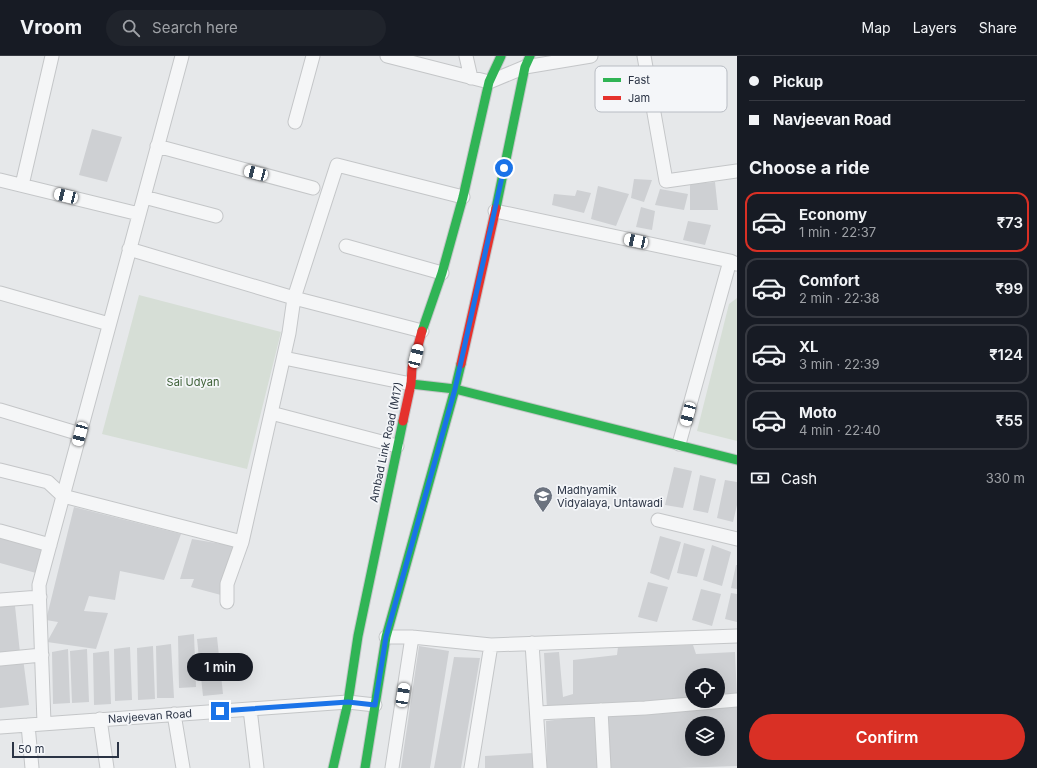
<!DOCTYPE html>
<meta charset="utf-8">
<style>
body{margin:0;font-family:Inter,sans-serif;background:#20242c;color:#f1f3f6;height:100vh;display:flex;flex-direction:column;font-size:15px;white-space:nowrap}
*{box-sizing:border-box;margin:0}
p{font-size:13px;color:#9ea1a6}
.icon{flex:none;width:22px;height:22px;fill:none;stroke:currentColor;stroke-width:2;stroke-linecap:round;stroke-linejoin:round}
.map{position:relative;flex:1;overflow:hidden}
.details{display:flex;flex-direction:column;background:#171b24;width:300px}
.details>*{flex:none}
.hud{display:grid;align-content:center;height:88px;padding:0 12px;background:#171b24}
.controls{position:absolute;left:685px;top:612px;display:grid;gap:8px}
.controls a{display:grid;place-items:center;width:40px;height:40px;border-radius:50%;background:#171b24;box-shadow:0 4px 16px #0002;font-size:20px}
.scale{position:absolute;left:12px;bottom:10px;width:107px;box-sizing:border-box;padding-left:4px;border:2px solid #2b3445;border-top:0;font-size:11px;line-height:14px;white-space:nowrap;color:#2b3445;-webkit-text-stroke:3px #f4f6f9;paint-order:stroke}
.end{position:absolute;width:18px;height:18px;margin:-9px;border:5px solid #1a73e8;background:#fff;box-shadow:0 0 0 2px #fff}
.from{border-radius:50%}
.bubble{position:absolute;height:28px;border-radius:14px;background:#171b24;box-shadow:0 4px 16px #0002;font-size:13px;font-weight:600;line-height:28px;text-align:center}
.car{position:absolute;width:12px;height:24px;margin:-12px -6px;border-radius:5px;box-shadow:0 0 3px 1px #0007;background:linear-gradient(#fff 24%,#345 0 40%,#fff 0 76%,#345 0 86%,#fff 0)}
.hud b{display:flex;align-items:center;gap:14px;height:38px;font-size:15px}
.hud b+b{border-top:1px solid #363941}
.hud i{width:10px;height:10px;background:#f1f3f6}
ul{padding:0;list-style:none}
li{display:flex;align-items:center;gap:12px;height:60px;margin:0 8px 6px;padding:0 4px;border:2px solid #363941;border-radius:12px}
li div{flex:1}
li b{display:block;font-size:15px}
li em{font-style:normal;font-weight:600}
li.active{border-color:#d93025}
li>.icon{width:36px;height:36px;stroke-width:1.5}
h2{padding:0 12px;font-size:18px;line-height:48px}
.pay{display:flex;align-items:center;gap:10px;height:44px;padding:0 12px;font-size:15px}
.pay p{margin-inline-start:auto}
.action{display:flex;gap:8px;margin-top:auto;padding:8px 12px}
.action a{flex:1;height:46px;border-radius:24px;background:#d93025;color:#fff;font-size:16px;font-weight:600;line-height:46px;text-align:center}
header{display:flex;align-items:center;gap:24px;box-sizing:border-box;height:56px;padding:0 20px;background:#171b24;border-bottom:1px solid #363941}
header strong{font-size:19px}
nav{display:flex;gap:22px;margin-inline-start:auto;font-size:14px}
.search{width:280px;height:36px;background:#20242c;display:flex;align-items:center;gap:10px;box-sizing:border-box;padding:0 14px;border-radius:22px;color:#9ea1a6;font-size:15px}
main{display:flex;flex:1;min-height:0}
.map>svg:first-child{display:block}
.green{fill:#d6ded6}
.building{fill:#ced0d3;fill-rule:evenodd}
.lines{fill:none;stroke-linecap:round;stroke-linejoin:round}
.street-casing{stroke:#c4c6c8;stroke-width:15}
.fast-casing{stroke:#c4c6c8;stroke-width:11}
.jam-casing{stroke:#c4c6c8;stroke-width:11}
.street{stroke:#f5f6f7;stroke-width:13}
.fast{stroke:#30b455;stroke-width:9}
.jam{stroke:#e5322d;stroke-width:9}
.route{stroke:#1a73e8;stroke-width:5}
.labels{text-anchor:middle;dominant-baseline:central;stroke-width:3.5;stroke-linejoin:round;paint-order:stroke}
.park-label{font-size:11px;fill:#3f6138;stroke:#f4f6f9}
.street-label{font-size:11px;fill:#2b3445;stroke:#f4f6f9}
.poi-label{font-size:11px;fill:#2b3445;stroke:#f4f6f9;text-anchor:start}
.key{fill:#f4f6f9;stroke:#b8bcc3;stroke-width:1}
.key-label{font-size:11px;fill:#2b3445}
</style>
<header>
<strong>Vroom</strong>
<div class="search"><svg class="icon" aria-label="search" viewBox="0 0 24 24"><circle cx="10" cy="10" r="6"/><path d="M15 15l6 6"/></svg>Search here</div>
<nav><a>Map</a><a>Layers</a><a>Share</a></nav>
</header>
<main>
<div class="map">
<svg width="737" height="712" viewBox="0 0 737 712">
<rect width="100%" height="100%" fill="#e6e8ea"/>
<!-- green -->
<path class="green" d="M 139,239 L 281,276 L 247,413 L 102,378 Z
M 737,242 L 737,385 L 697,375 L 729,248 Z"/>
<!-- building -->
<path class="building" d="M 92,73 L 122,81 L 107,126 L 79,119 Z
M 634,123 L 652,124 L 644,146 L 631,142 Z
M 715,126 L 718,154 L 690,154 L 690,128 Z
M 598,130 L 629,138 L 616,170 L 591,163 Z
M 660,133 L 688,138 L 684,154 L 655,149 Z
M 577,134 L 591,137 L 584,157 L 552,149 L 554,138 L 575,140 Z
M 641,151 L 655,155 L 652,174 L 636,171 Z
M 688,165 L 711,169 L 705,189 L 683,184 Z
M 674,411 L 692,415 L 683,452 L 665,449 Z
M 700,419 L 716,423 L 708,457 L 693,454 Z
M 725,424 L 737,426 L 737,449 L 733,466 L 717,462 Z
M 74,451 L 181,478 L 164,524 L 120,515 L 115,544 L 89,540 L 84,555 L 108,557 L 96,593 L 47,586 L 58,566 L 46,564 Z
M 0,478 L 44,490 L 36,517 L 0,507 Z
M 660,480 L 681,486 L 669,524 L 650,517 Z
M 192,483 L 234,490 L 221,539 L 191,531 L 194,523 L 180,523 Z
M 684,487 L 705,493 L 697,521 L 677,517 Z
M 712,489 L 731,496 L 722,530 L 703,524 Z
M 736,509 L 737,509 L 737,533 L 731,532 Z
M 648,526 L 668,531 L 657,566 L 638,561 Z
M 701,533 L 721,538 L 712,570 L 692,564 Z
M 731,537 L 737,538 L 737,566 L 725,563 Z
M 15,550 L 20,597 L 0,599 L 0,551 Z
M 194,578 L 196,631 L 179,632 L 178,580 Z
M 217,581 L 223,638 L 203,640 L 197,583 Z
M 171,588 L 174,642 L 157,642 L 156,590 Z
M 693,589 L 696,598 L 735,596 L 737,641 L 718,642 L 718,619 L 692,619 L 692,644 L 547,653 L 544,597 L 559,596 L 563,641 L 573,638 L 573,604 L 617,599 L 618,591 Z
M 153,590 L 155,643 L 138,644 L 137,592 Z
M 419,590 L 449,595 L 430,712 L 401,712 Z
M 130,591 L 132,644 L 115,645 L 114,593 Z
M 68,593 L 70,647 L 53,648 L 52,596 Z
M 87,593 L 89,646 L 72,647 L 70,595 Z
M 109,595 L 111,648 L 94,649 L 93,597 Z
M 454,601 L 480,602 L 461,712 L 434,712 Z
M 23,602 L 29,649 L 0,652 L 0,605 Z
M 737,650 L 737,710 L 678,712 L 610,712 L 608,658 ZM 692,667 L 718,667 L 718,693 L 692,693 Z
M 597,659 L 601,712 L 547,712 L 546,665 Z
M 533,697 L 535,712 L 485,712 L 485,700 Z"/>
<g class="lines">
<!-- street casing -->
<g class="street-casing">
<path id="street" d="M 387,0 L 489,26 L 525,11 L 591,0
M 466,0 L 471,22
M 644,0 L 666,125 L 737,115
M 295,66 L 313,0
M 157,90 L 313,132
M 0,124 L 139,158
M 22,129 L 52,0
M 144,141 L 216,160
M 495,155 L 730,205 L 737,208
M 346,190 L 442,217
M 129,193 L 294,242 L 422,275
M 0,237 L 109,268
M 284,302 L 411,328
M 0,354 L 80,378
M 271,357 L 397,390
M 679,388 L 730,205
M 0,414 L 48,426 L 63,440 L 242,486 L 289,277 L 294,242 L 337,109 L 463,141
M 658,464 L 737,483
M 0,475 L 50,489
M 0,544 L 40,541
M 227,546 L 227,528 L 242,486
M 386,581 L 412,581 L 491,589
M 532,587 L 540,712
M 0,603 L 42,599
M 250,653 L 257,712
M 601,654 L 604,712
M 537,657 L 645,652 L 737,644
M 174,658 L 183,712
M 100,663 L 107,712
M 44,667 L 39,529 L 182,0
M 28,669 L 32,712
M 0,671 L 348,646 L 375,649
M 392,712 L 412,581
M 471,712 L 491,589 L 737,580"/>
</g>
<!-- fast casing -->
<g class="fast-casing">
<path id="fast" d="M 496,152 L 525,11 L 530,0
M 422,275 L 442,217 L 463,141 L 489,26 L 501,0
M 411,328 L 455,333 L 737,404
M 333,712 L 348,646 L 358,580 L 403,365
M 365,712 L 386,581 L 455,333 L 461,308"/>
</g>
<!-- jam casing -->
<g class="jam-casing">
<path id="jam" d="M 461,308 L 496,152
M 403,365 L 411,328 L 412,312 L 422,275"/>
</g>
<!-- street -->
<use href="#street" class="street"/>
<!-- fast -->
<use href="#fast" class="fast"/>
<!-- jam -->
<use href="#jam" class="jam"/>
</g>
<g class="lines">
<!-- route -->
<path class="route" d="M 220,655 L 348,646 L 375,649 L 386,581 L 455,333 L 504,112"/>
</g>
<!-- icons -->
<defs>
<g id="school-pin" transform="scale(1)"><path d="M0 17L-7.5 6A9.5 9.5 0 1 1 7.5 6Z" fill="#6c737f" stroke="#f4f6f9"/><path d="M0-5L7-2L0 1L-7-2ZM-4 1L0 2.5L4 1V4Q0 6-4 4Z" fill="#fff"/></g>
</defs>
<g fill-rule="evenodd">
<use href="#school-pin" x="543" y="440"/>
</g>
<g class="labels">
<!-- park labels -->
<g class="park-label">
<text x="193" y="326">Sai Udyan</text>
</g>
<!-- street labels -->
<g class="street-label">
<text transform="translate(386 386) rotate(-78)">Ambad Link Road (M17)</text>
<text transform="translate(150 660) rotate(-4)">Navjeevan Road</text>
</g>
<!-- poi labels -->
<g class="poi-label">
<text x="557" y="434">Madhyamik<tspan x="557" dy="13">Vidyalaya, Untawadi</tspan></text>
</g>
</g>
<!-- legend -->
<rect x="595" y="10" width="132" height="46" rx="6" class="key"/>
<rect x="603" y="22" width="18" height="4" fill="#30b455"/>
<rect x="603" y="40" width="18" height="4" fill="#e5322d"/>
<g class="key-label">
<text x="628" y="28">Fast</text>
<text x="628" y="46">Jam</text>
</g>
</svg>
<div class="controls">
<a><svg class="icon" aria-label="locate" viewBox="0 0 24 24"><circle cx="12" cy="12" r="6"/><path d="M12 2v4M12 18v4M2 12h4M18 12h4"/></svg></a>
<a><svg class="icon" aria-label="layers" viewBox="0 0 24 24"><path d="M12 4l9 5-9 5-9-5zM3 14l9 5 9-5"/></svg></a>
</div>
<div class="scale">50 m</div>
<i class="end from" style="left:504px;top:112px"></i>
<i class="end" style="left:220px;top:655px"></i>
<div class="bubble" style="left:187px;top:597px;width:66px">1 min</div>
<i class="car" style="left:256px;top:117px;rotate:285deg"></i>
<i class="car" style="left:66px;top:140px;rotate:284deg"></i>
<i class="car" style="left:636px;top:185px;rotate:282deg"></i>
<i class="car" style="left:416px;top:300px;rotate:14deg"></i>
<i class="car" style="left:688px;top:358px;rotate:195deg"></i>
<i class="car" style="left:80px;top:378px;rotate:195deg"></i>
<i class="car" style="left:403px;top:639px;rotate:9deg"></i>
</div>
<section class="details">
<div class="hud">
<b><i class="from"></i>Pickup</b>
<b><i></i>Navjeevan Road</b>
</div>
<h2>Choose a ride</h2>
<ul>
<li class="active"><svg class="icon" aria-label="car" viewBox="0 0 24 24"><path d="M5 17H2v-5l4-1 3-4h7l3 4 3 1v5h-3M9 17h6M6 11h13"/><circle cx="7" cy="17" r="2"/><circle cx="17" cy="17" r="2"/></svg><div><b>Economy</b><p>1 min · 22:37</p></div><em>₹73</em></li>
<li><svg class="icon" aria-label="car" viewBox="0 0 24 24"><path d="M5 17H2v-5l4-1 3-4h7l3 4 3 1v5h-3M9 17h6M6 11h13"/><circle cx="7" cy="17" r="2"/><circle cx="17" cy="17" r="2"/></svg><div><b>Comfort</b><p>2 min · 22:38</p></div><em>₹99</em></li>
<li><svg class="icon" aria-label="car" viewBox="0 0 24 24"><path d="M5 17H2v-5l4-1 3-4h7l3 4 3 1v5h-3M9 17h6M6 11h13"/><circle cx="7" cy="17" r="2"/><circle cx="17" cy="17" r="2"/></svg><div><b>XL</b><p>3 min · 22:39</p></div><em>₹124</em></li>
<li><svg class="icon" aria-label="car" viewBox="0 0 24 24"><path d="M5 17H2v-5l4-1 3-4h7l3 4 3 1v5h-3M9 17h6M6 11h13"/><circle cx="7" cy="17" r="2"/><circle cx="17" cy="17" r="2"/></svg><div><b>Moto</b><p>4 min · 22:40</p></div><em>₹55</em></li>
</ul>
<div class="pay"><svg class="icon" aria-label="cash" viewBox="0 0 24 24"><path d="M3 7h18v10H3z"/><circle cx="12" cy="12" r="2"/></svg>Cash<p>330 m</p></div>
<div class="action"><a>Confirm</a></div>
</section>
</main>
